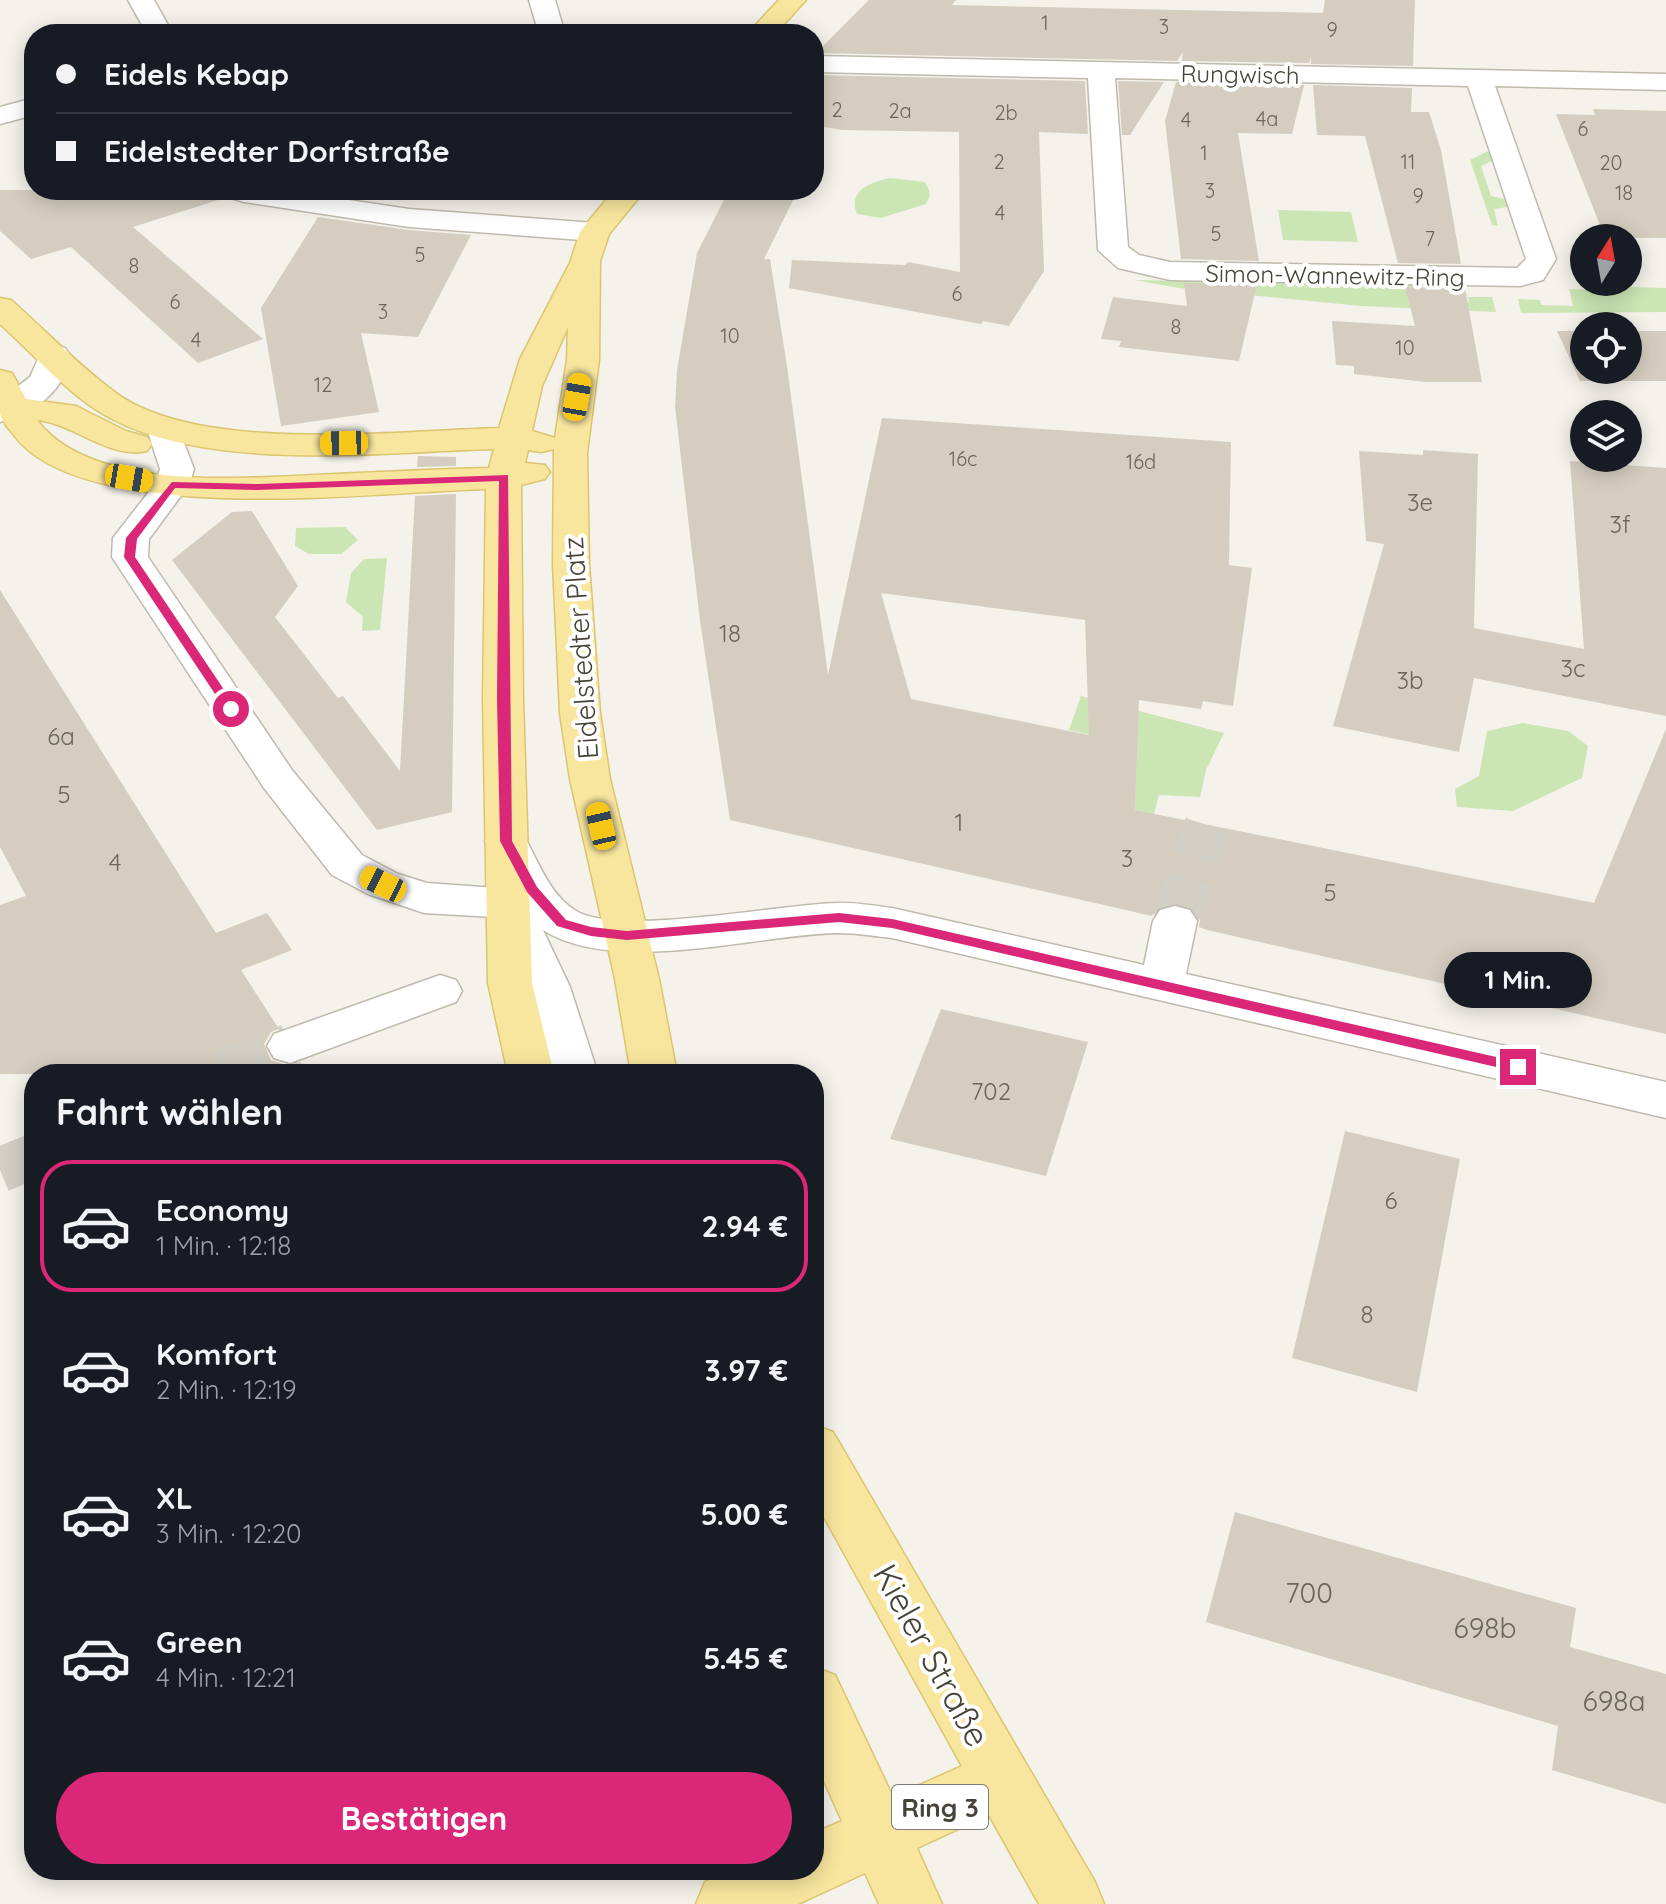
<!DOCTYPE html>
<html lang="de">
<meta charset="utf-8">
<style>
body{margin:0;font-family:Quicksand,sans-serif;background:#20242c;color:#f1f3f6;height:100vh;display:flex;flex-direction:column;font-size:30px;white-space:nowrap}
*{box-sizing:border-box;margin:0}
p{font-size:26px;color:#9ea1a6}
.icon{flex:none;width:44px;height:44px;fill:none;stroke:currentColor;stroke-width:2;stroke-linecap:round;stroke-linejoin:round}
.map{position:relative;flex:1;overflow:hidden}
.drawer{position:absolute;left:24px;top:1064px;width:800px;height:816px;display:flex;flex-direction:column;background:#171b24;border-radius:32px;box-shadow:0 4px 20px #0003}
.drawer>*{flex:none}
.hud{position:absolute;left:24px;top:24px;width:800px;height:176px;border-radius:32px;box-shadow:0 4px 20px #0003;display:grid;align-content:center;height:176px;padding:0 32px;background:#171b24}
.needle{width:52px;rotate:11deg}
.tools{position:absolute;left:1570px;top:224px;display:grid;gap:16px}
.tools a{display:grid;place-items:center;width:72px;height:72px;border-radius:50%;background:#171b24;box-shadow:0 4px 20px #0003;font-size:40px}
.end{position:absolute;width:36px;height:36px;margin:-18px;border:10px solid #db2777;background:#fff;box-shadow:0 0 0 4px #fff}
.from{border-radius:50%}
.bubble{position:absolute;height:56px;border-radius:28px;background:#171b24;box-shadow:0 4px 20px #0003;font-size:26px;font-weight:700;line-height:56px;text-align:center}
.car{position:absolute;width:24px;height:48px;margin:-24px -12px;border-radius:10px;box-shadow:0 0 6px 2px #0007;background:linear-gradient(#f5c518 24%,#345 0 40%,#f5c518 0 76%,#345 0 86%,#f5c518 0)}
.hud b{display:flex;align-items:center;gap:28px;height:76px;font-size:30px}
.hud b+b{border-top:2px solid #363941}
.hud i{width:20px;height:20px;background:#f1f3f6}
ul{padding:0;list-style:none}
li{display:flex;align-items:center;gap:24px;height:132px;margin:0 16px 12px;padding:0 16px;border:4px solid transparent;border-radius:32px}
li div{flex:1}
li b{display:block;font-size:30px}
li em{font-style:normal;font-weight:700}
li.active{border-color:#db2777}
li>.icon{width:72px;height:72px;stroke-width:1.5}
h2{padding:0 32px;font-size:36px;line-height:96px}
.cta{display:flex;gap:16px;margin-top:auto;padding:16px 32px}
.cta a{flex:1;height:92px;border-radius:48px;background:#db2777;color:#fff;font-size:32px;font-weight:700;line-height:92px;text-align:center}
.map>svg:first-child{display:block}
.green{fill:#cbe5b5}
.building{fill:#d5cec0;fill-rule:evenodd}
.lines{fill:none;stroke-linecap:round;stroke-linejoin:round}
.minor-tunnel{stroke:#d1cfc6;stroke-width:45;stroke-dasharray:45 22;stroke-linecap:butt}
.minor-casing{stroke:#bfbaad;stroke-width:3}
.major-casing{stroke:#dcc56f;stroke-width:3}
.minor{fill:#fff;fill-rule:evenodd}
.major{fill:#f8e69f;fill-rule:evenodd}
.route{fill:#db2777}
.labels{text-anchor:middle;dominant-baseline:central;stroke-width:8;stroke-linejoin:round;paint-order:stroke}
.far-number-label{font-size:20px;fill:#6a665a}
.far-street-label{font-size:24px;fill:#474338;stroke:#fff}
.number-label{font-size:24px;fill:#6a665a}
.shield{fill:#fff;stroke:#7e7b74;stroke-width:2}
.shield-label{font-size:26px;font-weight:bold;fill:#474338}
.street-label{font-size:28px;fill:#474338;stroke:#fff}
.near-number-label{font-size:28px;fill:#6a665a}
.near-street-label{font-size:34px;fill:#474338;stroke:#fff}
</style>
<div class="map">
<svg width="1666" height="1904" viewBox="0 0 1666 1904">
<rect width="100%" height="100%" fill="#f4f2ea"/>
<!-- green -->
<path class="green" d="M 1492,149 L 1494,160 L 1481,166 L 1491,196 L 1505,199 L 1507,207 L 1494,209 L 1498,226 L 1492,225 L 1470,160 Z
M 890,178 L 924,182 C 931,190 931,195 926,204 L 881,218 L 857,214 C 847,190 872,182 890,178 Z
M 1278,210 L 1351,212 L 1358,242 L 1283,240 Z
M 1134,280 L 1421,285 L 1425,301 L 1469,302 L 1468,297 L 1492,297 L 1496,312 L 1361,306 L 1179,288 Z
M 1594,286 L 1666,288 L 1666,312 L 1521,313 L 1518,299 L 1540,300 L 1541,305 L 1573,306 L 1569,289 L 1594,290 Z
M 345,527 L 358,540 L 341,554 L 309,554 L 295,546 L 296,528 Z
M 387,558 L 380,630 L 362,631 L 363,617 L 346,602 L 351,573 L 364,559 Z
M 1081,696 L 1224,733 L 1206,770 L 1200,797 L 1159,795 L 1154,814 L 1135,810 L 1137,745 L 1069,730 Z
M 1523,723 L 1568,731 L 1588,746 L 1582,778 L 1513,811 L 1457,807 L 1455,789 L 1479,776 L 1487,731 Z"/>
<!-- building -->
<path class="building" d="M 869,0 L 956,0 L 952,5 L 1323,13 L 1325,0 L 1415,0 L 1413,66 L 1311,64 L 1311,57 L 1309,63 L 1182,61 L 1183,52 L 1177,61 L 816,53 Z
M 814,75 L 1085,81 L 1088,134 L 1039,132 L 1044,271 L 1009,326 L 983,321 L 981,324 L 789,288 L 792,260 L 905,265 L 908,262 L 960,272 L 959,132 L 841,130 L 814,125 Z
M 1118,81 L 1164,82 L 1130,135 L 1122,135 Z
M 1176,82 L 1304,85 L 1292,134 L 1238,133 L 1259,261 L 1181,259 L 1165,121 Z
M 1313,85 L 1412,88 L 1411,112 L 1429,112 L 1441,150 L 1461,264 L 1398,263 L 1365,136 L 1317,135 Z
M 1593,109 L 1666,111 L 1666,238 L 1605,238 L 1556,114 L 1595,115 Z
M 0,190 L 216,190 L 218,200 L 133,227 L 263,339 L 198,363 L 71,247 L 31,259 L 0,231 Z
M 729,190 L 798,190 L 764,259 L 770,259 L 787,366 L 828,675 L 882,418 L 1231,442 L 1229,565 L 1252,568 L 1233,706 L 1203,701 L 1201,709 L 1139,700 L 1135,810 L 1594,903 L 1666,729 L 1666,1034 L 1207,930 L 1199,927 L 1200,919 L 1193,908 L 1176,903 L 1159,907 L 1152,916 L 730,820 L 700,621 L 675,407 L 677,370 L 697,253 ZM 881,593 L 1085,620 L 1089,735 L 911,699 Z
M 318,217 L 409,230 L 471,235 L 418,337 L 361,333 L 379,412 L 281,426 L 261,308 Z
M 1184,283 L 1257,284 L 1239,361 L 1119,347 L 1121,341 L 1101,339 L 1113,297 L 1187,306 Z
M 1405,287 L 1465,288 L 1482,382 L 1426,382 L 1354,374 L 1354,366 L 1336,365 L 1332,321 L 1415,326 Z
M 1557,331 L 1584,331 L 1584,370 L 1628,370 L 1628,331 L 1666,331 L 1666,381 L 1580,381 Z
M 1423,450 L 1478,454 L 1474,628 L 1584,649 L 1570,461 L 1666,468 L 1666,716 L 1474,678 L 1459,752 L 1333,726 L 1384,544 L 1366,541 L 1359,451 L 1423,455 Z
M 418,456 L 456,457 L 456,466 L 417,467 Z
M 456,494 L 452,812 L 377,830 L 172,560 L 232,512 L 252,511 L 298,586 L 275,617 L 338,698 L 343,696 L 400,771 L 415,496 Z
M 0,590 L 216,933 L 267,913 L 292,950 L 241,970 L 279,1029 L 271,1032 L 264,1044 L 271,1060 L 289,1066 L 300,1062 L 308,1074 L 0,1074 L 0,905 L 26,896 L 0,847 Z
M 941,1009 L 1088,1042 L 1046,1176 L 890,1139 Z
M 1345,1131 L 1460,1159 L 1417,1392 L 1292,1358 Z
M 1235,1512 L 1576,1608 L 1570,1647 L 1666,1674 L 1666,1804 L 1552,1770 L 1558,1726 L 1206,1622 Z"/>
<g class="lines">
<!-- minor-tunnel -->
<path class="minor-tunnel" d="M 1175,921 L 1207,825
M 225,1074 L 290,1046
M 0,1170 L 34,1156"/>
<!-- minor casing -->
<g class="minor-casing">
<path id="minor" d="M 128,0 L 154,0 L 173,34 L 147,34 Z
M 529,0 L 555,0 L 565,34 L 539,34 Z
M 814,56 L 1666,74 L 1666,90 L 1495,86 L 1556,259 L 1543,280 L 1520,286 L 1170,280 L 1118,268 L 1098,250 L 1088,78 L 814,72 ZM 1115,78 L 1468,86 L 1526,259 L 1517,268 L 1170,262 L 1139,255 L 1128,247 Z
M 34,98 L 34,115 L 0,124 L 0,107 Z
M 231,190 L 282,190 L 409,209 L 595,223 L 606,226 L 610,232 L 606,238 L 595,241 L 409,227 L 244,202 L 234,199 L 229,193 Z
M 54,345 L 65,348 L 70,355 C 65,391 34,414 0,422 L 0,400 L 30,377 L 43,348 Z
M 164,419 L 176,422 L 194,469 L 189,485 L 149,539 L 148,557 L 292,770 L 362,855 L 398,874 L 427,883 L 510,889 L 485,841 L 491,831 L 506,827 L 521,831 C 537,857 548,894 576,911 C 620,937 780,904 837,903 C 855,902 874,906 892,908 L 1144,965 L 1153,921 L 1160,910 L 1175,906 L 1190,910 L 1197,921 L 1186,974 L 1666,1082 L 1666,1118 L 892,938 C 874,936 856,933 837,933 C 754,935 615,976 543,930 L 570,987 L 598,1074 L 552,1074 L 526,987 L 493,917 L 424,913 L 368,894 L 332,875 L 264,788 L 112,557 L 113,538 L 155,484 L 160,469 L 147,429 L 152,422 Z
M 440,975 L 456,980 L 462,991 L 456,1002 L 290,1063 L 274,1058 L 267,1046 L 274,1034 Z"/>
</g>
<!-- major casing -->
<g class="major-casing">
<path id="major" d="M 779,0 L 806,0 L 775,34 L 747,34 Z
M 614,190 L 645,190 L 609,234 L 600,261 L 599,360 L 587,453 L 589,564 L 600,713 L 610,779 L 659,979 L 677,1074 L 631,1074 L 615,979 L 570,779 L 560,713 L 553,564 L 554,449 L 541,452 L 528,450 L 525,463 L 545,465 L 550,472 L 545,479 L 521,485 L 523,699 L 532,983 L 554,1074 L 508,1074 L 488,983 L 483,699 L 486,489 C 378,492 81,529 13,434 C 8,428 1,420 0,413 C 0,400 0,384 0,370 L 12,373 L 26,399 L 76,406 L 126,431 L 147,437 L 152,444 L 147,451 C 110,460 75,424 37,420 C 93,495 254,477 336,474 C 387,472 438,469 489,468 L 494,449 C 377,452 195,475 95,409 C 62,387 30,351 0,324 L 0,298 L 11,300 C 46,331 79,366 116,393 C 199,454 397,431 499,428 L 520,359 L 570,263 L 580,232 ZM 568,327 L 567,360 L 555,438 L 532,431 L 542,386 Z
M 814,1425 L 833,1432 L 1095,1882 L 1104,1904 L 1039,1904 L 989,1815 L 917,1848 L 942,1904 L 879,1904 L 865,1873 L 798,1904 L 696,1904 L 705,1882 L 732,1870 L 814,1870 L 814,1833 L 842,1821 L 814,1759 L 814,1667 L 835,1675 L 893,1797 L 962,1766 L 814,1499 Z"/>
</g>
<!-- minor -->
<use href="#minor" class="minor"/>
<!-- major -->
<use href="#major" class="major"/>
</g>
<!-- route -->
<path class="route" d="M 508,475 L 512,841 L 537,887 L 566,920 L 591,927 L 627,931 L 839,913 L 892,919 L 1518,1062 L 1523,1064 L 1523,1071 L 1518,1072 L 892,928 L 839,922 L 627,940 L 591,936 L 557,926 L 527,892 L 500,841 L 497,699 L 499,481 L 258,490 L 175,488 L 137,539 L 135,557 L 237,709 L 231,713 L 227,712 L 124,557 L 126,538 L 172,482 L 258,484 Z"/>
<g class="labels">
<!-- far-number labels -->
<g class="far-number-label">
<text x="1045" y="22">1</text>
<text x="1164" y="26">3</text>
<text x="1332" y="29">9</text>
<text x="837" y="109">2</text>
<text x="900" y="110">2a</text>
<text x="1006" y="112">2b</text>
<text x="1267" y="118">4a</text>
<text x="1186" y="119">4</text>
<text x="1583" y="128">6</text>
<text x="1204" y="152">1</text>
<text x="999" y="161">2</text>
<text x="1408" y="161">11</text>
<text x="1611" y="162">20</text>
<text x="1210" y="190">3</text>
<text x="1624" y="192">18</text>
<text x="1418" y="195">9</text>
<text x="1000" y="212">4</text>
<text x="1216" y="233">5</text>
<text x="1430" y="238">7</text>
<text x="420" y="254">5</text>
<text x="134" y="265">8</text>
<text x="957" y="293">6</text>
<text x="175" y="301">6</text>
<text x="383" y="311">3</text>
<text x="1176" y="326">8</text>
<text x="730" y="335">10</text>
<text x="196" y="339">4</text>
<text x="1405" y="347">10</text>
<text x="323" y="384">12</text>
<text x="963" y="458">16c</text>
<text x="1141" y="461">16d</text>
</g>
<!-- far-street labels -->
<g class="far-street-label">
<text transform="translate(1240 74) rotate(1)">Rungwisch</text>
<text transform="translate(1335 275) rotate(1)">Simon-Wannewitz-Ring</text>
</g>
<!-- number labels -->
<g class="number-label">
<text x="1420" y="502">3e</text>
<text x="1620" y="524">3f</text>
<text x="730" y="633">18</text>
<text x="1573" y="668">3c</text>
<text x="1410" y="680">3b</text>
<text x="61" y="736">6a</text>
<text x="64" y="794">5</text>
<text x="959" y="822">1</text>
<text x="1127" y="858">3</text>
<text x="115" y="862">4</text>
<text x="1330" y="892">5</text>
<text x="991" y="1091">702</text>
<text x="1391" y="1200">6</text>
<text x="1367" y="1314">8</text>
</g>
<!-- shield labels -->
<rect class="shield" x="892" y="1785" width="96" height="44" rx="6"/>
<g class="shield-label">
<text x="940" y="1807">Ring 3</text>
</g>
<!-- street labels -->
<g class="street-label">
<text transform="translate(580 648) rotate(-94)">Eidelstedter Platz</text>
</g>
<!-- near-number labels -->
<g class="near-number-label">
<text x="1309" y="1592">700</text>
<text x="1485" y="1627">698b</text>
<text x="1614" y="1700">698a</text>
</g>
<!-- near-street labels -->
<g class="near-street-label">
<text transform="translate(932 1655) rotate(61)">Kieler Straße</text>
</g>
</g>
</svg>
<div class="tools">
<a><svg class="needle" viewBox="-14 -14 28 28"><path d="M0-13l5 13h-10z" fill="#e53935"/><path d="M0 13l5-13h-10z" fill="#9ea1a6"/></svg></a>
<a><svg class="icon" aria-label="locate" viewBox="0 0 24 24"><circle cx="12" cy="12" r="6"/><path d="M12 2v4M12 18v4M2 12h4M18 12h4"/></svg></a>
<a><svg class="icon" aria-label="layers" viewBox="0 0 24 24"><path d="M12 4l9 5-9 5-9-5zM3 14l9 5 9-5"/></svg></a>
</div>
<i class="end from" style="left:231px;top:709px"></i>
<i class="end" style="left:1518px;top:1067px"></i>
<div class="bubble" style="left:1444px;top:952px;width:148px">1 Min.</div>
<i class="car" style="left:577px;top:397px;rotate:10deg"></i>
<i class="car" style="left:344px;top:443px;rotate:269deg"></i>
<i class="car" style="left:129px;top:478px;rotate:100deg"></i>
<i class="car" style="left:601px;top:826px;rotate:347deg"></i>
<i class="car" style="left:383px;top:884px;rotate:296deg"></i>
<div class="hud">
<b><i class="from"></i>Eidels Kebap</b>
<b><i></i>Eidelstedter Dorfstraße</b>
</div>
<section class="drawer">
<h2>Fahrt wählen</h2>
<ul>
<li class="active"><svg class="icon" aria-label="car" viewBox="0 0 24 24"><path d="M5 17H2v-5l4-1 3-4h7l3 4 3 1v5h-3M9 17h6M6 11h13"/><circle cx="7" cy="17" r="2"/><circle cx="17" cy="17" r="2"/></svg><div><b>Economy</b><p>1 Min. · 12:18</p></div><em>2.94 €</em></li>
<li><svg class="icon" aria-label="car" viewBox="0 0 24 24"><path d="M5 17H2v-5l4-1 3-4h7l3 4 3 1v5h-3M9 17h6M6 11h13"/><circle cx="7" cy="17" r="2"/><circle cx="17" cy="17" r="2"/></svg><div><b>Komfort</b><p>2 Min. · 12:19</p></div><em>3.97 €</em></li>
<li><svg class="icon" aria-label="car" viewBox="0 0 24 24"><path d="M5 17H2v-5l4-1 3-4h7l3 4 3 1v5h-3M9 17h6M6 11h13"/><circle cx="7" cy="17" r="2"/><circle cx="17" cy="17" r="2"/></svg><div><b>XL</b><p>3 Min. · 12:20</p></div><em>5.00 €</em></li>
<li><svg class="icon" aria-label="car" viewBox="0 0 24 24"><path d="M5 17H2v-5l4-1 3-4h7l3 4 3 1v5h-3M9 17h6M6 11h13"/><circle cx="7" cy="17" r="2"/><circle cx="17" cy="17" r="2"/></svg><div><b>Green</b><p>4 Min. · 12:21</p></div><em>5.45 €</em></li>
</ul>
<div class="cta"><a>Bestätigen</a></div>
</section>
</div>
